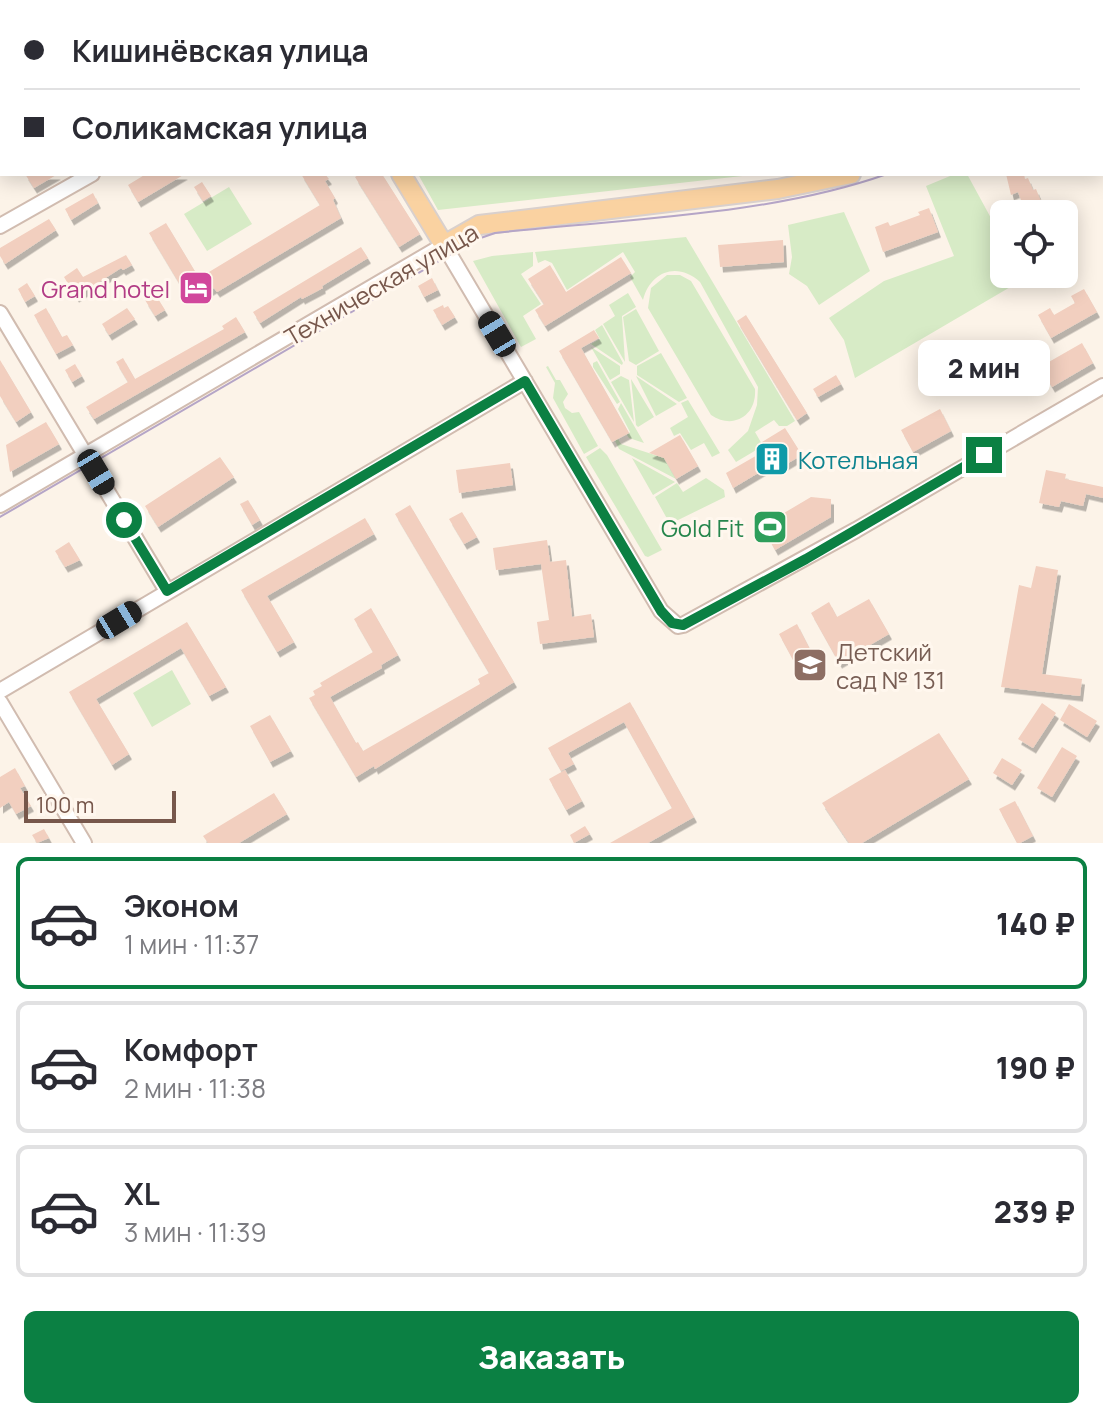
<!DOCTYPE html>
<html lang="ru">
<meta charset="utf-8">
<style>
body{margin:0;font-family:Manrope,sans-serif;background:#f2f2f3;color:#2b2b33;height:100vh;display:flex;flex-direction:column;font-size:30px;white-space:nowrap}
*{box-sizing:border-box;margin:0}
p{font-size:26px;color:#7c7c81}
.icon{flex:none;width:44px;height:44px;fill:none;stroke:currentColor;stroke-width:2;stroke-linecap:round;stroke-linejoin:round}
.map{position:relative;height:843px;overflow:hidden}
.drawer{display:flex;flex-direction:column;background:#fff;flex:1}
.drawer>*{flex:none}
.banner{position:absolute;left:0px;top:0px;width:1104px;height:176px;box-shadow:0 4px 20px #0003;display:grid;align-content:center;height:176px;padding:0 24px;background:#fff}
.tools{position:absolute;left:990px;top:200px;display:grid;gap:16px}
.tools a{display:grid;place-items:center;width:88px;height:88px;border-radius:12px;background:#fff;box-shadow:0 4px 20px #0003;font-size:40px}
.scale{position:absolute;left:24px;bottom:20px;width:152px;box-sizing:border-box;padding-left:8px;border:4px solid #77574b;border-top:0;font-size:22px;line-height:28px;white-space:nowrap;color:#77574b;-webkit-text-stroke:6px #fff7ee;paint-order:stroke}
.end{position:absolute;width:36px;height:36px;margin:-18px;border:10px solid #0b8043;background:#fff;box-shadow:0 0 0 4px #fff}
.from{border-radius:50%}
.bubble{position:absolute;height:56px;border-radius:12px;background:#fff;box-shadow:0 4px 20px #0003;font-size:26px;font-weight:800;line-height:56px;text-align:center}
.car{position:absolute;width:24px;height:48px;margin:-24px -12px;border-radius:10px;box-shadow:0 0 6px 2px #0007;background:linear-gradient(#222 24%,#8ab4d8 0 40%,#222 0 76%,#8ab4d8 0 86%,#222 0)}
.banner b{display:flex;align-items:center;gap:28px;height:76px;font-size:30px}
.banner b+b{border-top:2px solid #e1e1e2}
.banner i{width:20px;height:20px;background:#2b2b33}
ul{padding:14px 0 0;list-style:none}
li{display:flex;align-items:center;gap:24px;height:132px;margin:0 16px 12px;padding:0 8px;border:4px solid #e1e1e2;border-radius:12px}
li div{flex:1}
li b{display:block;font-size:30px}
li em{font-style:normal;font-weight:800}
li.selected{border-color:#0b8043}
li>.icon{width:72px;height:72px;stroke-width:1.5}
.button{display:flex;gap:16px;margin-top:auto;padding:16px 24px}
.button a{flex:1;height:92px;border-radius:12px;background:#0b8043;color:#fff;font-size:32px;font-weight:800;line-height:92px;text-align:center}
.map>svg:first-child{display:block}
.green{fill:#d7ebc6}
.building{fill:#f2cfbf;filter:url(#shadow)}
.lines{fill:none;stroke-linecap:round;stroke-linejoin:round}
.minor-casing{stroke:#d1bcb0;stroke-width:18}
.major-casing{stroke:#d9d0cd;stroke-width:22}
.minor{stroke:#fff;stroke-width:14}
.major{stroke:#fad2a1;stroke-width:18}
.tram{stroke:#b5a5c7;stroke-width:2}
.route{stroke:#0b8043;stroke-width:10}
.labels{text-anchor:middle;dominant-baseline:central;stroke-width:6;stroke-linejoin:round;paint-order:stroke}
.street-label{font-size:24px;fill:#77574b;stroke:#fff7ee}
.hotel-label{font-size:24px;fill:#b23c85;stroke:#fff7ee;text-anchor:end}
.culture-label{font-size:24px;fill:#0d838f;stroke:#fff7ee;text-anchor:start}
.leisure-label{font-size:24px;fill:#27864d;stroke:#fff7ee;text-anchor:end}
.education-label{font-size:24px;fill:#785e54;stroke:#fff7ee;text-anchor:start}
</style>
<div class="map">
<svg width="1103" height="843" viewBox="0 0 1103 843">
<defs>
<filter id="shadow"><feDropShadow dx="3" dy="5.5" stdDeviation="0" flood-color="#0004"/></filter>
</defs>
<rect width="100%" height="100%" fill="#fcf3e8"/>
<!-- green -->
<path class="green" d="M 318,0 L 819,0 L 820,2 L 319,2 Z
M 418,174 L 760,174 L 438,210 Z
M 955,174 L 967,174 L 1004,242 L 1004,274 L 1022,274 L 1024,279 L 855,378 L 844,340 L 829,318 L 884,281 L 954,256 L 926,186 Z
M 229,187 L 252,224 L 207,251 L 184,214 Z
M 844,212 L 870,271 L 819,305 L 807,286 L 789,274 L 792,257 L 788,225 Z
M 686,237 L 795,421 L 787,426 L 779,426 L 774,420 L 755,432 L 763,446 L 736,462 L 728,450 L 748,431 L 757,405 L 758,387 L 700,282 C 677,261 650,272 643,300 L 630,277 L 635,272 L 623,252 L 567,290 L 552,263 L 545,260 L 538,263 L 535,252 Z
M 533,252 L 533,266 L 521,274 L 541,304 L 523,316 L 536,339 L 521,347 L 473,261 L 492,256 Z
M 667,275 L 680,275 L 691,281 L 755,389 C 757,416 733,430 711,415 L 648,308 L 651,288 Z
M 628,293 L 636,307 L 622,316 L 625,362 L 603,324 L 615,316 L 609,305 Z
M 636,309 L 659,351 L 636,365 L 629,361 L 623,317 Z
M 602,325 L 623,363 L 622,365 L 591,344 L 600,339 L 595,330 Z
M 591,347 L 620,366 L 620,374 L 610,380 Z
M 661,353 L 687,398 L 679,402 L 637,375 L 637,366 Z
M 597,361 L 620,402 L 617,404 L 593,367 L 593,363 Z
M 548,366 L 556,380 L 560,380 L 568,394 L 563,402 L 565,408 L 572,413 L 579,412 L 598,446 L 584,454 L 553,398 L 555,383 L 546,367 Z
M 621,376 L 629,380 L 634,422 L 611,382 Z
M 636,376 L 677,404 L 656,416 Z
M 631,379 L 654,417 L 638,427 L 636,425 Z
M 688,400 L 720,453 L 712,457 L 704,443 L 691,450 L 680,433 L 674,436 L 670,428 L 688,417 L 681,403 Z
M 621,403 L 644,443 L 629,438 L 627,435 L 630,432 L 618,409 Z
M 618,439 L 621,444 L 664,458 L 676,479 L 619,449 L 615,441 Z
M 600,448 L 607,455 L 662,550 L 648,557 L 645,556 L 586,457 Z
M 632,458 L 675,482 L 653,495 Z
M 706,478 L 724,490 L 725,497 L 670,524 L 655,497 L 677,483 L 683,492 Z
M 172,670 L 191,704 L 152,727 L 133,693 Z"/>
<!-- building -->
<path class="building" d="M 25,174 L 58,174 L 34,188 Z
M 146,174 L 185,174 L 138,202 L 128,185 Z
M 301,174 L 325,174 L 329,179 L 325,181 L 335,198 L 333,200 L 341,218 L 217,292 L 214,288 L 202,295 L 201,293 L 188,298 L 149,233 L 166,223 L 199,278 L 320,205 Z
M 360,174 L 382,174 L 420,234 L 399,247 L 355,177 Z
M 1006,174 L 1024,174 L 1025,179 L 1028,178 L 1033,190 L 1036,189 L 1046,214 L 1026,214 L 1018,192 L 1011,195 Z
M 202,182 L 211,196 L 203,201 L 194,187 Z
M 93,193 L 98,203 L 71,220 L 65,209 Z
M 929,208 L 938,232 L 883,252 L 875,227 L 888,222 L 890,226 L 920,215 L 918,212 Z
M 49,219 L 56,230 L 5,264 L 0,256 L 0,248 Z
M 783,240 L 784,262 L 720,267 L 718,245 Z
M 361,247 L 368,258 L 322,286 L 323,288 L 302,299 L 301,297 L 260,323 L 253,312 Z
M 126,255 L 132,265 L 123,270 L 121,268 L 76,297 L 64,277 L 77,268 L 83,277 Z
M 621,257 L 631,273 L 545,326 L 535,310 L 544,304 L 528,279 L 550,265 L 566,292 Z
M 432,278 L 438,290 L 424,297 L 418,286 Z
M 27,283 L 35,296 L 25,302 L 18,289 Z
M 1084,289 L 1097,312 L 1051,338 L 1038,315 L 1050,308 L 1054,315 L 1075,303 L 1071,296 Z
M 155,294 L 165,310 L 155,316 L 145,300 Z
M 443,305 L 444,308 L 448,306 L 455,317 L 442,325 L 433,310 Z
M 46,308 L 62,337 L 67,335 L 73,345 L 56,354 L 34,315 Z
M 127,308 L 135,319 L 109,335 L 102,324 Z
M 746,315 L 807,413 L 797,420 L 737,321 Z
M 236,317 L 245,332 L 94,419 L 86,407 L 128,382 L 116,362 L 123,358 L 135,379 L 224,329 L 222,326 Z
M 594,330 L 599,338 L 581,348 L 629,433 L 612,442 L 559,351 Z
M 1082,343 L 1093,363 L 1052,387 L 1040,367 Z
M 0,360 L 31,412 L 16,422 L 0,396 Z
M 75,364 L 82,376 L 72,382 L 65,370 Z
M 836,375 L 841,384 L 818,397 L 813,389 Z
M 940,409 L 951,431 L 913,452 L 901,430 Z
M 46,422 L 59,444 L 10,472 L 6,445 Z
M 785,428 L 802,455 L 778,469 L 775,463 L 733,488 L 726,473 L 766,450 L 762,442 Z
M 680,435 L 698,466 L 676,479 L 664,458 L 649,453 Z
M 220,457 L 234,477 L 158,527 L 145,506 Z
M 510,463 L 513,485 L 459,493 L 456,470 Z
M 1046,470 L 1066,474 L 1065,479 L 1103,487 L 1103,498 L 1086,494 L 1083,506 L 1061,501 L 1059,507 L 1039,503 Z
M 811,497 L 831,499 L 831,517 L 775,550 L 762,526 Z
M 248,500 L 260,520 L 252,525 L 240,504 Z
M 410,505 L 514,682 L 375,769 L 374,766 L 356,777 L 309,698 L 315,695 L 313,691 L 322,686 L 320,683 L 373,652 L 354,619 L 371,608 L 398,655 L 381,665 L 382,668 L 330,697 L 356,743 L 358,742 L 363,751 L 480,684 L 478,679 L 489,673 L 395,514 Z
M 462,512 L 477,537 L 464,544 L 449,519 Z
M 365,518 L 374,534 L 267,596 L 294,642 L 277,652 L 241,590 Z
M 547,540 L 550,562 L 566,560 L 572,617 L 591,614 L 594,637 L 540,644 L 537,622 L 549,620 L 541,564 L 496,570 L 493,548 Z
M 69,542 L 80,560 L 65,567 L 55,551 Z
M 1036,566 L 1058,570 L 1042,674 L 1082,679 L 1080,696 L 1001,687 L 1019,585 L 1031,588 Z
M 869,599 L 889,634 L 839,663 L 811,613 L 829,602 L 837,617 Z
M 187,622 L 226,687 L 209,696 L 181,648 L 96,699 L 129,754 L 112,765 L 69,692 Z
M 797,624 L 815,659 L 798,669 L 779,634 Z
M 630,702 L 694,817 L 648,843 L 610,843 L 672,808 L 624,722 L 568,753 L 574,764 L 561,771 L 548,748 Z
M 1042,703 L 1056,713 L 1033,748 L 1018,739 Z
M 1069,704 L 1097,721 L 1087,737 L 1060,720 Z
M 270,715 L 291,751 L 270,762 L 250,726 Z
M 939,733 L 969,779 L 862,843 L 849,843 L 822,803 Z
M 1062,747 L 1077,756 L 1052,797 L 1037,788 Z
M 1002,758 L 1022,770 L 1012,785 L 993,773 Z
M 15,768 L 25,786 L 20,788 L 31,806 L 16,814 L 9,802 L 0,808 L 0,777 Z
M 565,770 L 582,801 L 566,810 L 549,779 Z
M 274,793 L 287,814 L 239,843 L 208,843 L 203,836 Z
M 1015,801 L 1033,836 L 1020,843 L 1017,843 L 999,809 Z
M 585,826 L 590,834 L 574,843 L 570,835 Z
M 44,829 L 49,838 L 37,843 L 32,835 Z"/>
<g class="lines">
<!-- minor casing -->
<g class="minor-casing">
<path id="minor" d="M 0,226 L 92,174
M 0,313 L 167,591
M 0,505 L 444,245 L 661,611 L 678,626 L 683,625 L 856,530 L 1103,386
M 0,691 L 525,381
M 0,702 L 84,843"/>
</g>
<!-- major casing -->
<g class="major-casing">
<path id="major" d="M 299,0 L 300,2
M 1102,83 L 1103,83
M 401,174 L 444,245 L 479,225 L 778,189 L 851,174"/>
</g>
<!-- minor -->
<use href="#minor" class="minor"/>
<!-- major -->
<use href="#major" class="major"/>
<!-- tram -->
<path class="tram" d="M 1102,91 L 1103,91
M 0,517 L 475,240 L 495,233 C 621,219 769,216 887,174"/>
</g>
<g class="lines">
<!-- route -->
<path class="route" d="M 124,520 L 167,591 L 525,381 L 661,611 L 672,623 L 683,625 L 806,559 L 984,455"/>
</g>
<!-- icons -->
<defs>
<g id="hotel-square" transform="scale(1.8)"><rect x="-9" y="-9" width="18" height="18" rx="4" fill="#d1479c" stroke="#fff7ee"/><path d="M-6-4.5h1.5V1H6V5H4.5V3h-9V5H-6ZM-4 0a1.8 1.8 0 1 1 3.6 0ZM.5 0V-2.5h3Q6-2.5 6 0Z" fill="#fff"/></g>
<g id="building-square" transform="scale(1.8)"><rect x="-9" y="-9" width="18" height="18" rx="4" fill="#0f9aa8" stroke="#fff7ee"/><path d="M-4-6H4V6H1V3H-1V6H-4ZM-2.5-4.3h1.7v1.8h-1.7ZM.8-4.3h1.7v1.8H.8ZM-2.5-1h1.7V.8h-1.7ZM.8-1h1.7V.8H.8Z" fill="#fff"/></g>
<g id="stadium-square" transform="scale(1.8)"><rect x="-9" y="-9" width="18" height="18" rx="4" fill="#2e9e5b" stroke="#fff7ee"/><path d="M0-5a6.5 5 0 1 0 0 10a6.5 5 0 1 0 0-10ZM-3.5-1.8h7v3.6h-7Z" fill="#fff"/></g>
<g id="school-square" transform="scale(1.8)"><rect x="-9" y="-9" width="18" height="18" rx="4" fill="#8d6e63" stroke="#fff7ee"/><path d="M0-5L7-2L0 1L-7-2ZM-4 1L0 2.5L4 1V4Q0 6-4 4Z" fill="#fff"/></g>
</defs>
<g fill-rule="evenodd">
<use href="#hotel-square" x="196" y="288"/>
<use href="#building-square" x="772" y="459"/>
<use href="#stadium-square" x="770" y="527"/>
<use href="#school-square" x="810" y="665"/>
</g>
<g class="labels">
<!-- street labels -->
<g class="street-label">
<text transform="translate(381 284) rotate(-30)">Техническая улица</text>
</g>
<!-- hotel labels -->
<g class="hotel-label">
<text x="170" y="288">Grand hotel</text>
</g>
<!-- culture labels -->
<g class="culture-label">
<text x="798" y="459">Котельная</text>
</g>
<!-- leisure labels -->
<g class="leisure-label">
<text x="744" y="527">Gold Fit</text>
</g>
<!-- education labels -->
<g class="education-label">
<text x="836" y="651">Детский<tspan x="836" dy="28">сад № 131</tspan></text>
</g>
</g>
</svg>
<div class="tools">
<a><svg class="icon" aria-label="locate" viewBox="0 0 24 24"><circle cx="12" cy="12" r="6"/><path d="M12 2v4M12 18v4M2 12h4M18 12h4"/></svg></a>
</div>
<div class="scale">100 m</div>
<i class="end from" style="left:124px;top:520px"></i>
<i class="end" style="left:984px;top:455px"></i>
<div class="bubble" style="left:918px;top:340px;width:132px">2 мин</div>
<i class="car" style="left:497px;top:334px;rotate:329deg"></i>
<i class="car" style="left:96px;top:472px;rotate:149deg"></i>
<i class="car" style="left:119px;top:620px;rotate:59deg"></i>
<div class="banner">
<b><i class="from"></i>Кишинёвская улица</b>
<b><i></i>Соликамская улица</b>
</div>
</div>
<section class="drawer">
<ul>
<li class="selected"><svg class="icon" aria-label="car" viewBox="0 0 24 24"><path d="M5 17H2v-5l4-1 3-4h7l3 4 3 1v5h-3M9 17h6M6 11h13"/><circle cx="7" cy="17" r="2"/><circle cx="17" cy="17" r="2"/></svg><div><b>Эконом</b><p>1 мин · 11:37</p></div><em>140 ₽</em></li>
<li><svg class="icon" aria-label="car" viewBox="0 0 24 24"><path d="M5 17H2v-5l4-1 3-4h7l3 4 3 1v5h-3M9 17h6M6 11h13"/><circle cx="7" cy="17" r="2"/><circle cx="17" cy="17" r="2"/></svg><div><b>Комфорт</b><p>2 мин · 11:38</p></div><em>190 ₽</em></li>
<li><svg class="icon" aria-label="car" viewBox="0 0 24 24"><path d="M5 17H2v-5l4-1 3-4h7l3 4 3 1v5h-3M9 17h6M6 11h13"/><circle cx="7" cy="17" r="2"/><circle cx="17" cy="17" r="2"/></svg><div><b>XL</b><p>3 мин · 11:39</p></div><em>239 ₽</em></li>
</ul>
<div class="button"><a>Заказать</a></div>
</section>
